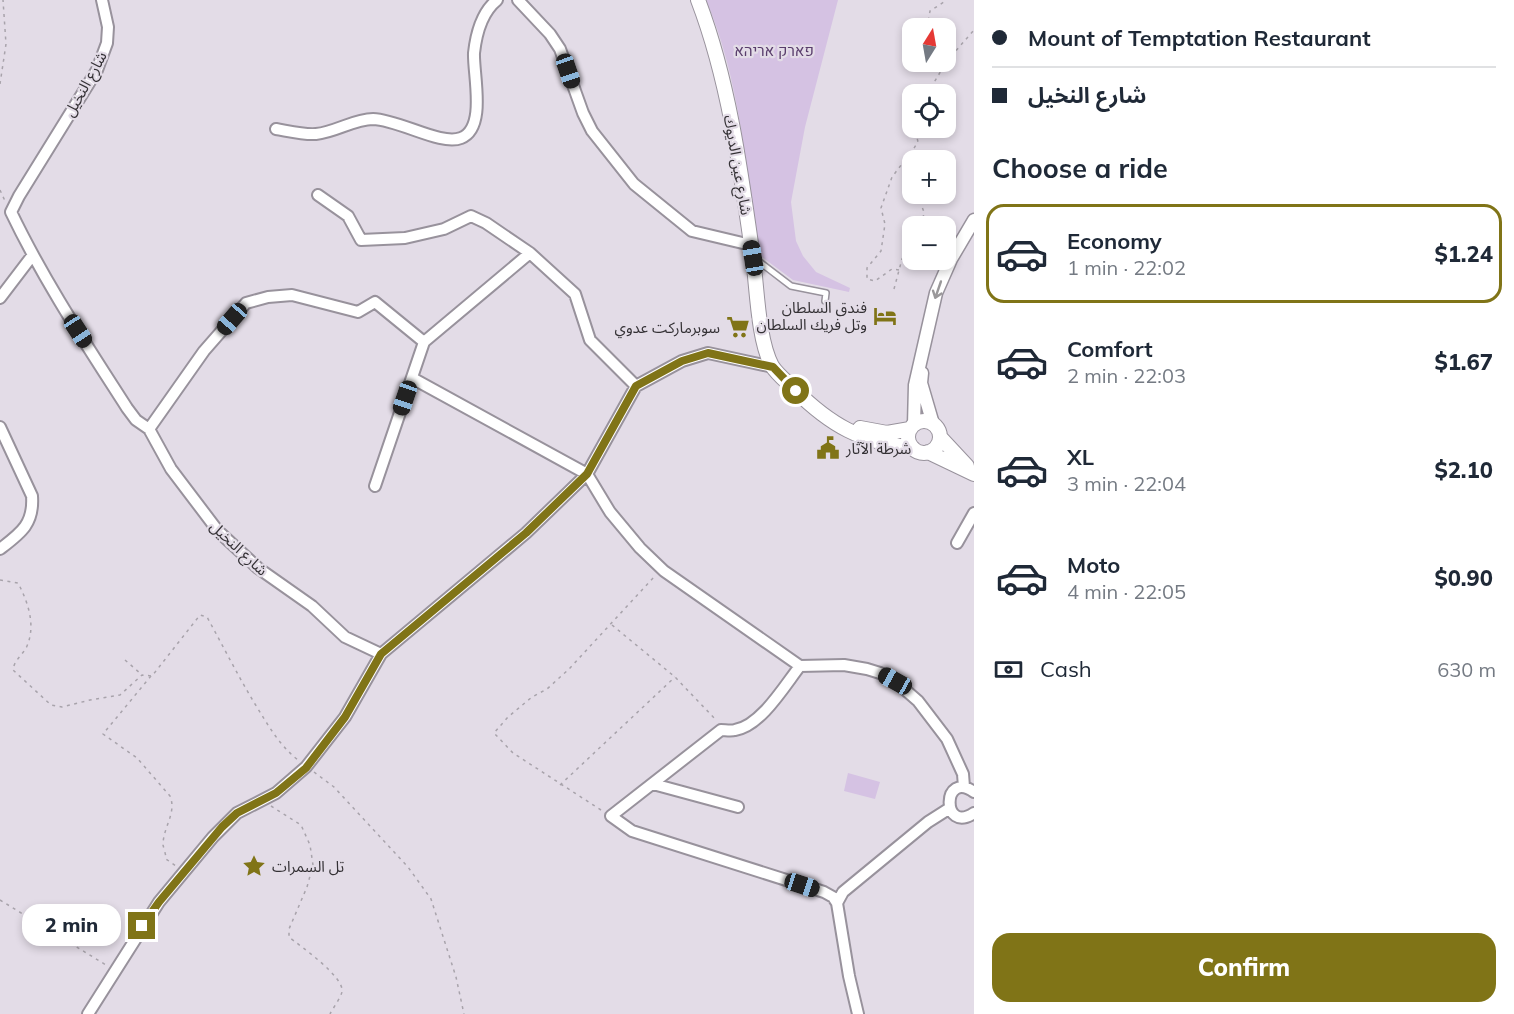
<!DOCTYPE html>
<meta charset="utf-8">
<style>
body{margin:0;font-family:Mulish,"Noto Sans Arabic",Heebo,sans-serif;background:#f2f2f3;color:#1f2937;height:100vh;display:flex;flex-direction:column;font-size:22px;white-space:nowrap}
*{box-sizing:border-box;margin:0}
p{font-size:20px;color:#747a83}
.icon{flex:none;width:33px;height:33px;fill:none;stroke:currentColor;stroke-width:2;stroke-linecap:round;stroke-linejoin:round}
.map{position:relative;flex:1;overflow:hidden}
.details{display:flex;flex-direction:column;background:#fff;width:540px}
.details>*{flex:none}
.top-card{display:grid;align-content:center;height:132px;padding:0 18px;background:#fff}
.needle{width:39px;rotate:11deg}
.controls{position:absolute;left:902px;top:18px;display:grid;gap:12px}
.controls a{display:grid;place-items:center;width:54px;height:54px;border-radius:12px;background:#fff;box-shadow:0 3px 9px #0003;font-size:30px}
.end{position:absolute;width:27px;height:27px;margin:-14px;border:8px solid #807417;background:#fff;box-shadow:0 0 0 3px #fff}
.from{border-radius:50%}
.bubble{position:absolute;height:42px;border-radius:18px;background:#fff;box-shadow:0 3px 9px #0003;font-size:20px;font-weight:800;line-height:42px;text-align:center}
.car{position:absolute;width:18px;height:36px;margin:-18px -9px;border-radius:8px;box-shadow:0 0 4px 2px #0007;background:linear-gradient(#222 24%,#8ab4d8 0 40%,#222 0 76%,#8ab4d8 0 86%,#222 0)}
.top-card b{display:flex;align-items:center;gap:21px;height:57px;font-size:22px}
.top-card b+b{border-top:2px solid #e0e1e3}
.top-card i{width:15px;height:15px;background:#1f2937}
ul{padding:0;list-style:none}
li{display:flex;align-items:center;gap:18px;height:99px;margin:0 12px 9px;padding:0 6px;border:3px solid transparent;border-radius:18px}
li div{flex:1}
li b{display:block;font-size:22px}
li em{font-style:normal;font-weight:800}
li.active{border-color:#807417}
li>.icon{width:54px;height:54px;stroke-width:1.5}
h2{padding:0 18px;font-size:27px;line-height:72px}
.pay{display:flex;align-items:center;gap:15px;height:66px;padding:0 18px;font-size:22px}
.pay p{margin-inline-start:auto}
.button{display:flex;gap:12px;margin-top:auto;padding:12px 18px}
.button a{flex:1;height:69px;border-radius:18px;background:#807417;color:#fff;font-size:24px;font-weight:800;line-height:69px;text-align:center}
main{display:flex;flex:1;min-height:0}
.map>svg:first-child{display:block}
.green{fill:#d5c2e3}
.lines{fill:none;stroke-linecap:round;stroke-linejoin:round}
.service-casing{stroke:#98929c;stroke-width:8}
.minor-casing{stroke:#98929c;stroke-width:14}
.tertiary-casing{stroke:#98929c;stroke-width:15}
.secondary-casing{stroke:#98929c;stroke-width:16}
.path{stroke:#a8a3ab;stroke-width:1.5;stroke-dasharray:3 4.5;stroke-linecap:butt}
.service{stroke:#fff;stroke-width:5}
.minor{stroke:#fff;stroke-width:10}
.tertiary{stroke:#fff;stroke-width:12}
.secondary{stroke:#fff;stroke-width:14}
.oneway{stroke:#9a989a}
.route{stroke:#807417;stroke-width:8}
.labels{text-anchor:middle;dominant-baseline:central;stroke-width:4.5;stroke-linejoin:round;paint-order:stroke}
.park-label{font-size:15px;fill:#593d6c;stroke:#e3dce7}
.street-label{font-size:15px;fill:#343135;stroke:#e3dce7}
.poi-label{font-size:15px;fill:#343135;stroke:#e3dce7;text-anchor:end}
</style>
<main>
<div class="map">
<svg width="974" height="1014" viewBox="0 0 974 1014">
<rect width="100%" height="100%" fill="#e3dce7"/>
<!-- green -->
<path class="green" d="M 706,0 L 838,0 L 805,127 L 791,202 L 796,241 L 803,256 L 816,272 L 850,288 L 849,292 L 793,280 L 758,254 C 746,169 740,79 706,0 Z
M 848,773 L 880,782 L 875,799 L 844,791 Z"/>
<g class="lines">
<!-- service casing -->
<g class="service-casing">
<path id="service" d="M 757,260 L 791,286 L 826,293 L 825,301"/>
</g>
<!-- minor casing -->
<g class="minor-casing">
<path id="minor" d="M 518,0 L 550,34 L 560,49 L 583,113 L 592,131 L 634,184 L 692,231 L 751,245
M 276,129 C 288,131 304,135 316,134 C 336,132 354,119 373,119 C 400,120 441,146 461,138 C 487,128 473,74 474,53 C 476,35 482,12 497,0
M 318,195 L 348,216 L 361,240 L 405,238 L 444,229 L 471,216 L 486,223 L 530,253
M 0,298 L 32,256
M 424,342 L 530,253 L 575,294 L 590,340 L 636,386
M 412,378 L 587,474 L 610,512 L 640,548 L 664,571 L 800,666 L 844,665 L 867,669 L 880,673 L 895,681 L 918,701 L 947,739 L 963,774 L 964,787
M 0,427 L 32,496 C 34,524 21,533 0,549
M 149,429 L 204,351 L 246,303 L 268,297 L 292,295 L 358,312 L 375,302 L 424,342 L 375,486
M 957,543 L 974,513
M 381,654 L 526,533 L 587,474 L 636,386 L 682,361 L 708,353 L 773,367
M 800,666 C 785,685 761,726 735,730 C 731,731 725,730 721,730 L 611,816 L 632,831 L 824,892 L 833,897 L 837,903
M 653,784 L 738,807
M 974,792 C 942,769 941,835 974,813
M 88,1014 L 159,902 L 213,837 L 237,813 L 276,793 L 306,767 L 345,717 L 381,654 L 345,637 L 312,606 L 258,568 L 218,531 L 171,469 L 149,429 L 136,420 L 127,408 C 86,344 44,281 11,212 L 19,196 L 97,70 L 107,43 L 108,27 L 102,0
M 858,1014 L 849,976 L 837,903 L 843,892 L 928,822 L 950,808"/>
</g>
<!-- tertiary casing -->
<g class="tertiary-casing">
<path id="tertiary" d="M 922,373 L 921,383 L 933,424
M 914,425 L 915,385 L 936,293 L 951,259 L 974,220"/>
</g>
<!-- secondary casing -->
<g class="secondary-casing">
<path id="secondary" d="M 698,0 C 729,81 741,172 753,258 C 757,288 758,340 772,366 C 777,374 787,382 794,389 C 831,426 861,442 913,448
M908 437a16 16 0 1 1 32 0a16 16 0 1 1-32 0Z
M 860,428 L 887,433 L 910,429
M 940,437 L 967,466
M 928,452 L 974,474"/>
</g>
<!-- path -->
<path class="path" d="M 927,28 L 930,11 L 947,0
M 0,84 L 6,44 L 3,0
M 927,94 L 947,61 L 974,30
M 912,184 C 906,165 907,158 918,142 L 915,128
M 0,190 L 5,201
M 917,194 L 924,212 L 922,226
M 899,270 L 892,269 L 875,281 L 867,279 L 867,268 L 881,251 L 885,224 L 881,208 L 892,177 L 908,156
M 894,289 L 902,259 L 912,243
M 0,580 L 18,583 C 28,602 36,625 27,646 C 23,655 14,660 13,670 L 51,705 L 62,707 L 90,700 L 120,695 L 142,675 L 152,676 L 200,615 L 207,617 C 223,646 238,676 255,704 C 268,725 279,745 298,760
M 612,625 L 675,677 L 717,721
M 125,660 L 141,674
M 151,676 L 103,734 L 137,758 L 170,796 C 177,813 163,827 163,845 C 164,849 166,855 166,859 L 176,866
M 314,772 L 334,787 L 408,867 L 431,899 L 456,977 L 464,1014
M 560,785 L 675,677
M 271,806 L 301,825 L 310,845 L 313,865 L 307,887 L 289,929 L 289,937 C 300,946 345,977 342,992 C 340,999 333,1008 330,1014
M 601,810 L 513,753 L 494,733 L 508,717 L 532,697 L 547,689 L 569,669 L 655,576
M 0,900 L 106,965"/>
<!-- service -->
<use href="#service" class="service"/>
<!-- minor -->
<use href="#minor" class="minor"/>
<!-- tertiary -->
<use href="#tertiary" class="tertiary"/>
<!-- secondary -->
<use href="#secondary" class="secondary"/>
</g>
<!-- one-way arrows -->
<defs><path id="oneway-shaft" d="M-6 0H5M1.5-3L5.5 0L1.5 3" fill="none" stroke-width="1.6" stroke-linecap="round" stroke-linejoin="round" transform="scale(1.5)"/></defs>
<use class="oneway" href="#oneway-shaft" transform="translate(938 290) rotate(109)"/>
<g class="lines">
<!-- route -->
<path class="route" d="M 142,926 L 159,902 L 222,827 L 237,813 L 276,793 L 306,768 L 345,717 L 381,654 L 526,533 L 587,474 L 636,386 L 682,361 L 708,353 L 773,367 L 796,391"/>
</g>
<!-- icons -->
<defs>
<g id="hotel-bare" transform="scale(1.8)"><path d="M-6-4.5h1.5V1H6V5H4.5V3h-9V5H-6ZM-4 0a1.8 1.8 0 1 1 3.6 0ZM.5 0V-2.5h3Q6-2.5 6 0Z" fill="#807417" stroke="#e3dce7" stroke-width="2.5" paint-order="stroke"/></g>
<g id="supermarket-bare" transform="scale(1.8)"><path d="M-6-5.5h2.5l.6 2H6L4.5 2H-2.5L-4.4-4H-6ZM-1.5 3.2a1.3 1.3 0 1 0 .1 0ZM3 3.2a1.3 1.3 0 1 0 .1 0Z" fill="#807417" stroke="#e3dce7" stroke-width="2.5" paint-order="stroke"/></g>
<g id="civic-bare" transform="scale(1.8)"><path d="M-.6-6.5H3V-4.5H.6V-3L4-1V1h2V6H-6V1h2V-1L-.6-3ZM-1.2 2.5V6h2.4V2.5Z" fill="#807417" stroke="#e3dce7" stroke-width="2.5" paint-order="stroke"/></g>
<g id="sight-bare" transform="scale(1.8)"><path d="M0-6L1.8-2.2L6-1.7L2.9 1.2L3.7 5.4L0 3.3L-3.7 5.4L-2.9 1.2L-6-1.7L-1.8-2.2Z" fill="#807417" stroke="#e3dce7" stroke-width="2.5" paint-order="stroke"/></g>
</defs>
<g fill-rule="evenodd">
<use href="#hotel-bare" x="885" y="316"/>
<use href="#supermarket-bare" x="738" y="327"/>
<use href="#civic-bare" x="828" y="448"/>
<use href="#sight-bare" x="254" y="866"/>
</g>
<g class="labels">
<!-- park labels -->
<g class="park-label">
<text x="774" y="50">פארק אריהא</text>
</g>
<!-- street labels -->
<g class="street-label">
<text transform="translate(85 84) rotate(-61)">شارع النخيل</text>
<text transform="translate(738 165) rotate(80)">شارع عين الديوك</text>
<text transform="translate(239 548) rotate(43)">شارع النخيل</text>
</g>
<!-- poi labels -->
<g class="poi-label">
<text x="867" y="307">فندق السلطان<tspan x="867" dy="17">وتل فريك السلطان</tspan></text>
<text x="720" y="327">سوبرماركت عدوي</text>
<text x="846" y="448" text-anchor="start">شرطة الآثار</text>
<text x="272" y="866" text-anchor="start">تل السمرات</text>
</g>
</g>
</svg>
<div class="controls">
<a><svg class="needle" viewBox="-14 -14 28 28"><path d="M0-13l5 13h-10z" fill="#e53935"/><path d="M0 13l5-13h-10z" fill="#747a83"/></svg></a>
<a><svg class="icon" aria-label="locate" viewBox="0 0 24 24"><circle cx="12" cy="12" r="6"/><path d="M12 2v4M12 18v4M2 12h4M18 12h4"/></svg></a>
<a>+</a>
<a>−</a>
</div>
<i class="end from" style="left:796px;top:391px"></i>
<i class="end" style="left:142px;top:926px"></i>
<div class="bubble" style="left:22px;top:904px;width:99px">2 min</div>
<i class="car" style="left:568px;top:71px;rotate:161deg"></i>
<i class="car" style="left:753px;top:258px;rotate:351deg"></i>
<i class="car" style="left:232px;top:319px;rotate:221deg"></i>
<i class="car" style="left:78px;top:331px;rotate:147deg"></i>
<i class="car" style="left:405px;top:398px;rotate:199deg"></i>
<i class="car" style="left:895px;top:681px;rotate:299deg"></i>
<i class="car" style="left:802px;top:885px;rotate:108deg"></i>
</div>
<section class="details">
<div class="top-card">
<b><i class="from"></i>Mount of Temptation Restaurant</b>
<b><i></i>شارع النخيل</b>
</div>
<h2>Choose a ride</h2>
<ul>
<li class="active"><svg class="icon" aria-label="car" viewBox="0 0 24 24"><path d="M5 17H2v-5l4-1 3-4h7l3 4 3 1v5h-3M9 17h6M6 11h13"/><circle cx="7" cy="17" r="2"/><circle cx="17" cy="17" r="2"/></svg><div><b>Economy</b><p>1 min · 22:02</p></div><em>$1.24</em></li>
<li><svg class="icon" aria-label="car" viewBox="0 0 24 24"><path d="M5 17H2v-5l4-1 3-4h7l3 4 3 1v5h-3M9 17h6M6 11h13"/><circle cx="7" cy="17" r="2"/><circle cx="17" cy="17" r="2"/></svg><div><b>Comfort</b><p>2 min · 22:03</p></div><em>$1.67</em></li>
<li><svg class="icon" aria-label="car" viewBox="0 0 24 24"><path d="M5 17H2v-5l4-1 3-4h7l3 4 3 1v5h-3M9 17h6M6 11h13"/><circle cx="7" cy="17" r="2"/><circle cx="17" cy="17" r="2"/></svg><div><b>XL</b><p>3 min · 22:04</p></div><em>$2.10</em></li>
<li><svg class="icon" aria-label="car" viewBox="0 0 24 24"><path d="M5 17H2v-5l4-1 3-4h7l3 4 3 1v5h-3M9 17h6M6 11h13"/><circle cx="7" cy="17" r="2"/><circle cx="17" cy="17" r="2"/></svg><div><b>Moto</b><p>4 min · 22:05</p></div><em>$0.90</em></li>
</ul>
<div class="pay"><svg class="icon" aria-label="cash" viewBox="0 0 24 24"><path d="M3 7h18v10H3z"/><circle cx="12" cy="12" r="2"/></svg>Cash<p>630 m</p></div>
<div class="button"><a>Confirm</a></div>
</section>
</main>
